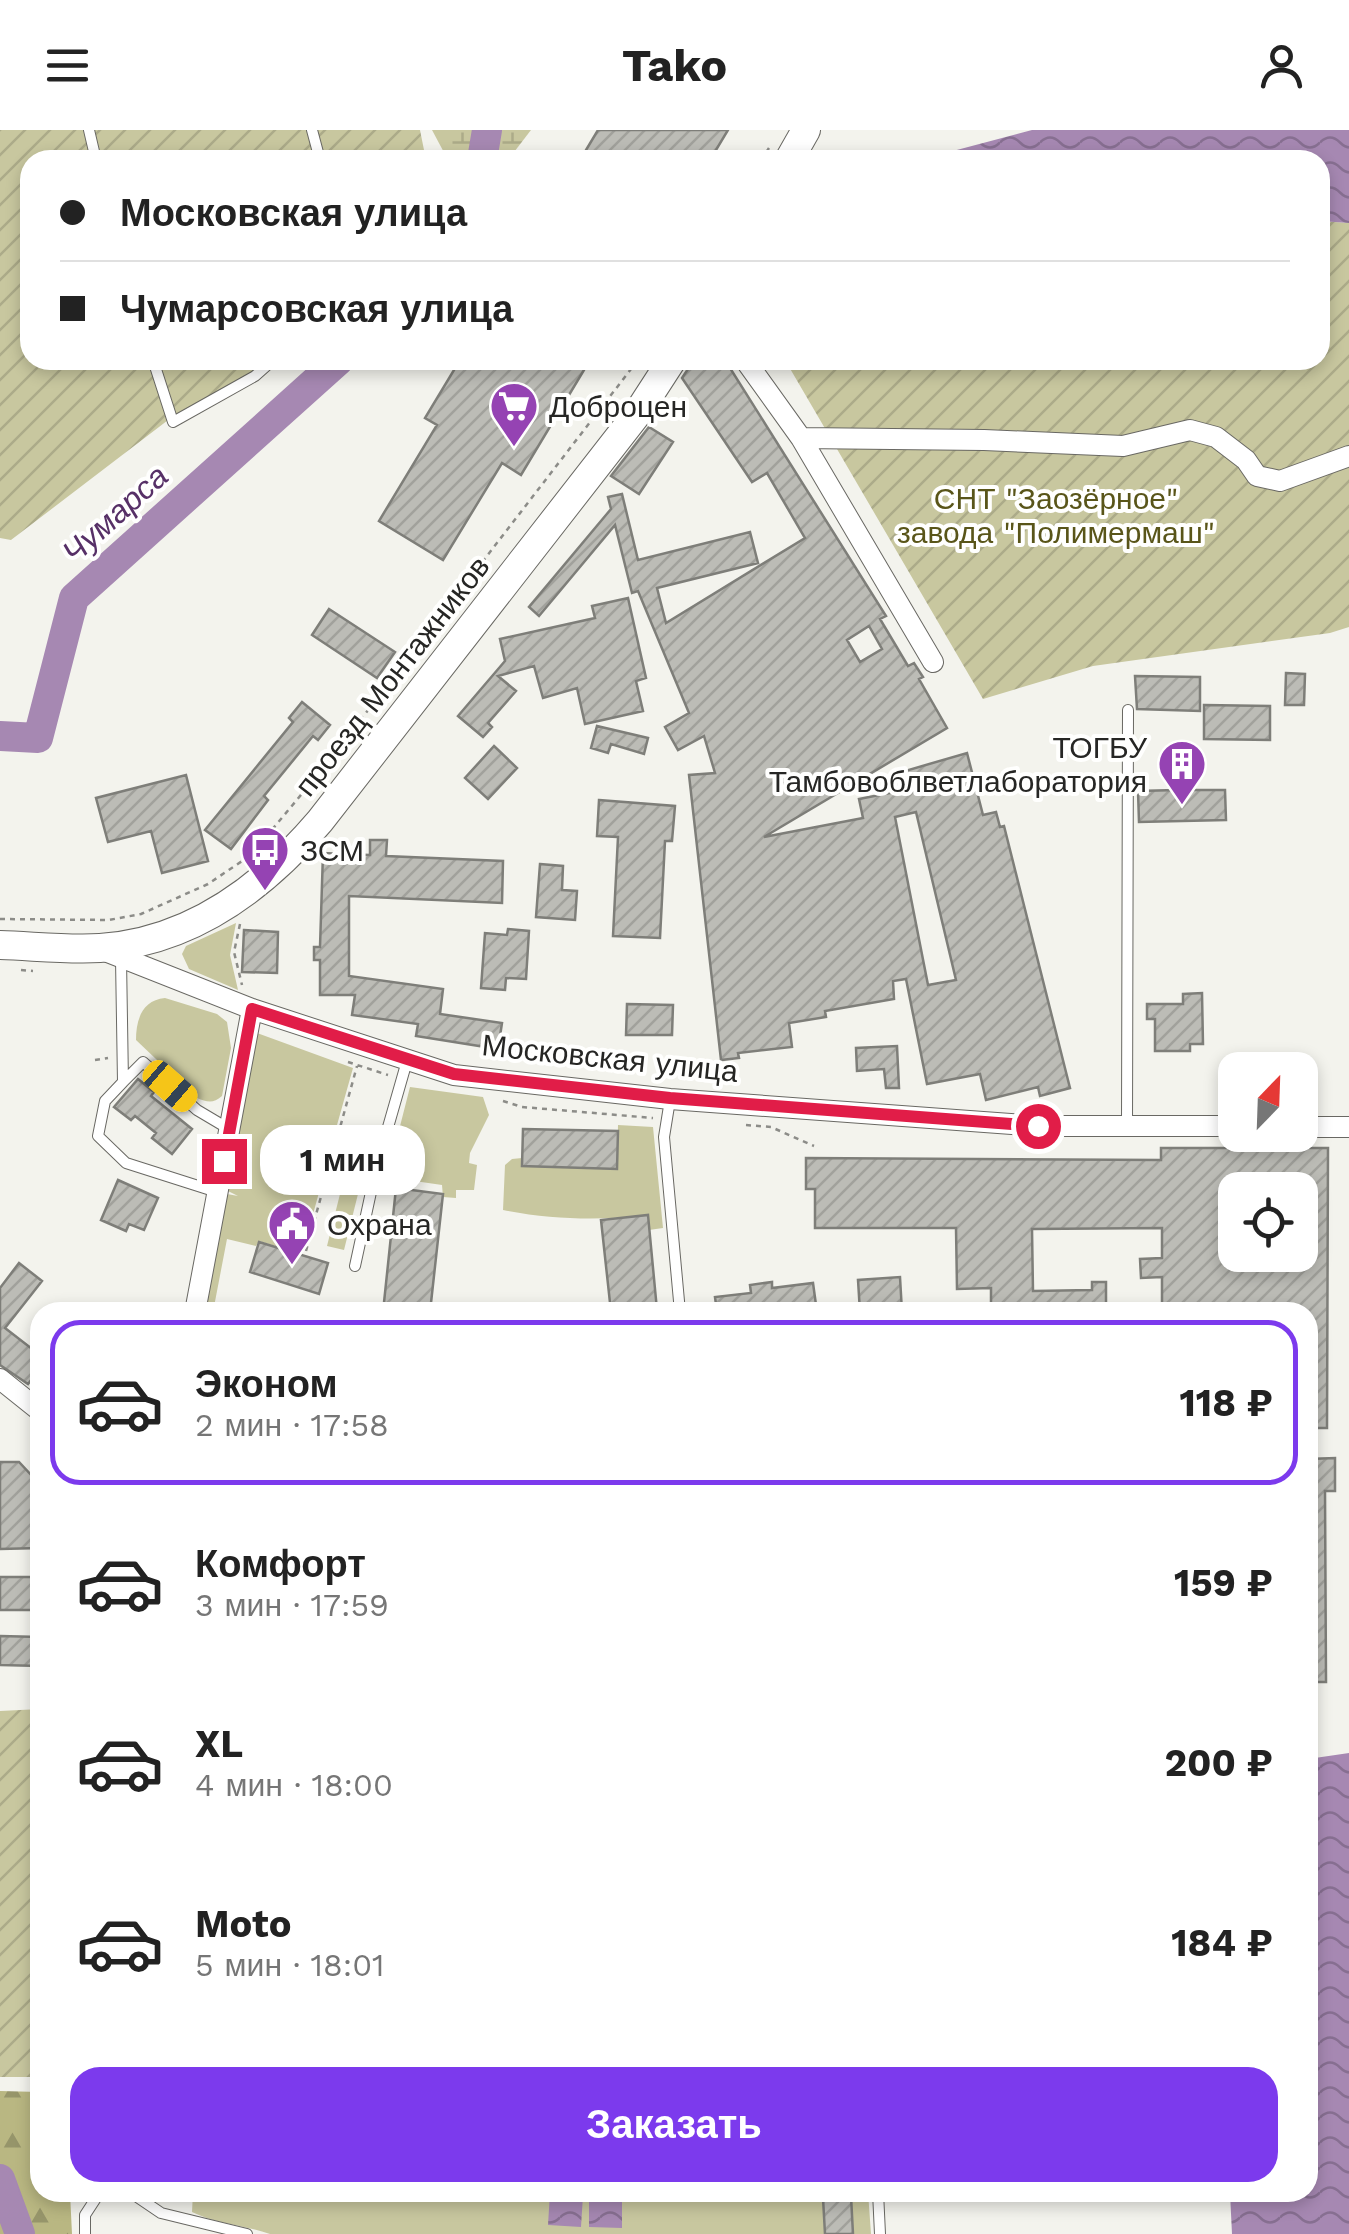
<!DOCTYPE html>
<html lang="ru">
<meta charset="utf-8">
<style>
body{margin:0;font-family:"Work Sans",sans-serif;background:#f6f6f6;color:#222;height:100vh;display:flex;flex-direction:column;font-size:38px;white-space:nowrap}
*{box-sizing:border-box;margin:0}
p{font-size:32px;color:#767676}
.icon{flex:none;width:55px;height:55px;fill:none;stroke:currentColor;stroke-width:2;stroke-linecap:round;stroke-linejoin:round}
.map{position:relative;flex:1;overflow:hidden}
.drawer{position:absolute;left:30px;top:1172px;width:1288px;height:900px;display:flex;flex-direction:column;background:#fff;border-radius:30px;box-shadow:0 5px 15px #0003}
.drawer>*{flex:none}
.top-card{position:absolute;left:20px;top:20px;width:1310px;height:220px;border-radius:30px;box-shadow:0 5px 15px #0003;display:grid;align-content:center;height:220px;padding:0 40px;background:#fff}
.needle{width:65px;rotate:23deg}
.fabs{position:absolute;left:1218px;top:922px;display:grid;gap:20px}
.fabs a{display:grid;place-items:center;width:100px;height:100px;border-radius:20px;background:#fff;box-shadow:0 5px 15px #0003;font-size:50px}
.end{position:absolute;width:45px;height:45px;margin:-22px;border:12px solid #e11d48;background:#fff;box-shadow:0 0 0 5px #fff}
.from{border-radius:50%}
.bubble{position:absolute;height:70px;border-radius:30px;background:#fff;box-shadow:0 5px 15px #0003;font-size:32px;font-weight:700;line-height:70px;text-align:center}
.car{position:absolute;width:30px;height:60px;margin:-30px -15px;border-radius:12px;box-shadow:0 0 8px 2px #0007;background:linear-gradient(#f5c518 24%,#345 0 40%,#f5c518 0 76%,#345 0 86%,#f5c518 0)}
.top-card b{display:flex;align-items:center;gap:35px;height:95px;font-size:38px}
.top-card b+b{border-top:2px solid #e0e0e0}
.top-card i{width:25px;height:25px;background:#222}
ul{padding:18px 0 0;list-style:none}
li{display:flex;align-items:center;gap:30px;height:165px;margin:0 20px 15px;padding:0 20px;border:5px solid transparent;border-radius:30px}
li div{flex:1}
li b{display:block;font-size:38px}
li em{font-style:normal;font-weight:700}
li.selected{border-color:#7c3aed}
li>.icon{width:90px;height:90px;stroke-width:1.5}
.cta{display:flex;gap:20px;margin-top:auto;padding:20px 40px}
.cta a{flex:1;height:115px;border-radius:30px;background:#7c3aed;color:#fff;font-size:40px;font-weight:700;line-height:115px;text-align:center}
header{display:flex;justify-content:space-between;align-items:center;height:130px;padding:0 40px;background:#fff;font-size:45px;font-weight:700}
.map>svg:first-child{display:block}
.grass{fill:#c8c79f}
.forest{fill:url(#forest-firs)}
.wetland{fill:url(#wetland-marsh)}
.garden{fill:url(#garden-furrows)}
.water{fill:url(#water-waves)}
.lines{fill:none;stroke-linecap:round;stroke-linejoin:round}
.river{stroke:#a688b2;stroke-width:30}
.building{fill:url(#building-hatch);stroke:#7e7e79;stroke-width:2.5;fill-rule:evenodd}
.service-casing{stroke:#696863;stroke-width:12}
.minor-casing{stroke:#696863;stroke-width:22}
.secondary-casing{stroke:#696863;stroke-width:30}
.path{stroke:#8c8c88;stroke-width:2.5;stroke-dasharray:5 5;stroke-linecap:butt}
.service{stroke:#fff;stroke-width:10}
.minor{stroke:#fff;stroke-width:20}
.secondary{stroke:#fff;stroke-width:28}
.route{stroke:#e11d48;stroke-width:12}
.labels{text-anchor:middle;dominant-baseline:central;stroke-width:8;stroke-linejoin:round;paint-order:stroke}
.poi-label{font-size:30px;fill:#262624;stroke:#fffffe;text-anchor:start}
.park-label{font-size:30px;fill:#595519;stroke:#fffffe}
.street-label{font-size:30px;fill:#262624;stroke:#fffffe}
.water-label{font-size:32px;font-style:italic;fill:#573067;stroke:#fffffe}
</style>
<header><svg class="icon" aria-label="menu" viewBox="0 0 24 24"><path d="M4 6h16M4 12h16M4 18h16"/></svg>Tako<svg class="icon" aria-label="person" viewBox="0 0 24 24"><circle cx="12" cy="8" r="4"/><path d="M4 21q1-7 8-7t8 7"/></svg></header>
<div class="map">
<svg width="1349" height="2104" viewBox="0 0 1349 2104">
<defs>
<pattern id="forest-firs" width="22" height="20" patternUnits="userSpaceOnUse" patternTransform="scale(2.5)"><rect width="22" height="20" fill="#b9b782"/><path d="M5 1l3.5 6h-7zM16 11l3.5 6h-7z" fill="#96956a"/></pattern>
<pattern id="wetland-marsh" width="20" height="14" patternUnits="userSpaceOnUse" patternTransform="scale(2.5)"><rect width="20" height="14" fill="#c8c79f"/><path d="M1 5h8M5 5V1M11 12h8M15 12V8" fill="none" stroke="#acab89"/></pattern>
<pattern id="garden-furrows" width="10" height="10" patternUnits="userSpaceOnUse" patternTransform="scale(2.5)"><rect width="10" height="10" fill="#c8c79f"/><path d="M-1 1l2-2M0 10L10 0M9 11l2-2" fill="none" stroke="#acab89"/></pattern>
<pattern id="water-waves" width="16" height="10" patternUnits="userSpaceOnUse" patternTransform="scale(2.5)"><rect width="16" height="10" fill="#a688b2"/><path d="M0 5q4-4 8 0t8 0" fill="none" stroke="#876f91"/></pattern>
<pattern id="building-hatch" width="6" height="6" patternUnits="userSpaceOnUse" patternTransform="scale(2.5)"><rect width="6" height="6" fill="#bcbcb6"/><path d="M-1 1l2-2M0 6l6-6M5 7l2-2" fill="none" stroke="#a1a19c"/></pattern>
</defs>
<rect width="100%" height="100%" fill="#f3f3ed"/>
<!-- grass -->
<path class="grass" d="M 236,793 L 230,825 L 238,860 L 189,839 L 182,824 L 186,816 Z
M 165,868 L 217,884 L 227,892 L 231,918 L 222,966 C 213,974 207,972 197,968 L 136,910 C 136,890 142,870 165,868 Z
M 257,903 L 353,938 L 330,1020 L 296,1008 L 292,1022 L 328,1030 L 302,1124 L 259,1111 L 256,1116 L 227,1109 L 213,1182 L 203,1182 L 227,1064 L 238,1066 L 228,1061 Z
M 410,957 L 483,967 L 489,985 L 470,1023 L 469,1033 L 477,1035 L 474,1060 L 456,1060 L 456,1068 L 443,1067 L 442,1055 L 387,1047 Z
M 618,995 L 653,997 L 663,1098 L 649,1100 L 647,1086 C 597,1090 552,1090 503,1080 L 505,1035 L 512,1029 L 522,1028 L 522,1036 L 617,1039 Z
M 345,1044 L 362,1048 L 344,1120 L 327,1116 Z
M 193,2062 L 251,2063 L 255,2069 L 260,2071 L 270,2063 L 277,2063 L 280,2070 L 290,2072 L 296,2062 L 868,2062 L 871,2104 L 853,2104 L 850,2066 L 823,2068 L 825,2104 L 270,2104 C 244,2095 216,2094 192,2082 Z"/>
<!-- forest -->
<path class="forest" d="M 0,1961 L 40,1962 L 40,2062 L 70,2063 L 72,2104 L 0,2104 Z"/>
<!-- wetland -->
<path class="wetland" d="M 432,0 L 531,0 L 508,30 L 448,30 Z"/>
<!-- garden -->
<path class="garden" d="M 0,0 L 420,0 L 426,30 L 30,30 L 30,230 L 267,230 L 245,248 L 187,283 L 176,284 L 11,410 L 0,408 Z
M 1320,91 L 1349,93 L 1349,497 L 1330,503 L 1093,536 L 983,569 L 785,230 L 1320,230 Z
M 40,1579 L 40,1947 L 0,1947 L 0,1581 Z"/>
<!-- water -->
<path class="water" d="M 1032,0 L 1349,0 L 1349,93 L 1320,91 L 1320,30 L 919,30 Z
M 1349,1623 L 1349,2104 L 1232,2104 L 1230,2063 L 1308,2062 L 1308,1629 Z
M 550,2063 L 583,2065 L 581,2097 L 548,2095 Z
M 589,2065 L 622,2066 L 622,2098 L 589,2097 Z"/>
<g class="lines">
<!-- river -->
<path class="river" d="M 482,30 L 487,0
M 0,606 L 38,608 L 74,468 L 339,230
M 0,2049 L 20,2104"/>
</g>
<!-- building -->
<path class="building" d="M 598,0 L 728,0 L 710,30 L 580,30 Z
M 460,230 L 590,230 L 521,345 L 502,333 L 443,430 L 379,391 L 437,295 L 425,288 Z
M 694,230 L 725,230 L 886,486 L 880,489 L 908,536 L 914,533 L 923,547 L 919,549 L 947,598 L 764,707 L 863,688 L 859,669 L 910,659 L 905,641 L 967,623 L 983,685 L 996,682 L 1000,697 L 1004,696 L 1070,958 L 1040,966 L 1038,957 L 986,970 L 980,944 L 927,954 L 906,849 L 893,851 L 894,869 L 825,881 L 826,887 L 789,893 L 792,917 L 738,923 L 739,928 L 721,930 L 689,645 L 715,643 L 704,606 L 678,620 L 665,597 L 689,583 L 638,461 L 632,463 L 615,395 L 539,486 L 529,477 L 611,379 L 608,367 L 622,364 L 638,430 L 750,402 L 758,433 L 657,458 L 666,493 L 805,408 L 767,343 L 752,352 L 682,248 ZM 869,496 L 882,519 L 860,532 L 847,510 ZM 916,682 L 956,850 L 928,855 L 895,687 Z
M 649,297 L 673,312 L 639,364 L 611,346 Z
M 628,468 L 646,548 L 636,551 L 643,581 L 585,594 L 577,558 L 543,568 L 534,536 L 498,546 L 516,561 L 488,593 L 492,597 L 483,607 L 458,586 L 505,531 L 500,509 L 595,488 L 592,476 Z
M 329,479 L 395,522 L 377,548 L 312,505 Z
M 1286,543 L 1305,544 L 1304,575 L 1285,575 Z
M 1135,546 L 1200,547 L 1200,581 L 1137,579 Z
M 302,572 L 330,595 L 318,610 L 313,606 L 264,666 L 268,670 L 231,719 L 205,700 L 293,592 L 289,588 Z
M 1204,575 L 1270,576 L 1270,610 L 1204,609 Z
M 597,596 L 648,608 L 644,624 L 611,614 L 608,623 L 591,618 Z
M 494,616 L 517,638 L 488,669 L 465,648 Z
M 186,645 L 208,731 L 162,743 L 151,701 L 108,712 L 96,668 Z
M 1177,656 L 1190,656 L 1191,660 L 1225,660 L 1226,690 L 1139,692 L 1138,661 L 1177,660 Z
M 599,670 L 675,676 L 672,711 L 665,711 L 660,808 L 613,806 L 618,707 L 597,706 Z
M 370,710 L 387,710 L 386,726 L 503,731 L 502,773 L 349,766 L 349,846 L 443,859 L 440,884 L 502,893 L 498,919 L 416,906 L 418,894 L 352,885 L 355,865 L 320,865 L 320,830 L 314,830 L 314,817 L 320,817 L 323,723 L 370,725 Z
M 540,734 L 563,736 L 562,760 L 577,761 L 575,790 L 536,787 Z
M 508,799 L 529,801 L 526,849 L 506,848 L 505,860 L 481,858 L 485,803 L 507,805 Z
M 244,800 L 278,802 L 277,843 L 242,842 Z
M 1202,863 L 1203,914 L 1190,914 L 1190,921 L 1155,921 L 1155,889 L 1147,889 L 1147,874 L 1183,874 L 1183,864 Z
M 627,874 L 673,875 L 672,905 L 626,905 Z
M 897,916 L 899,958 L 886,958 L 884,939 L 857,941 L 856,918 Z
M 138,949 L 154,962 L 151,966 L 192,999 L 172,1024 L 152,1008 L 156,1003 L 135,986 L 131,990 L 114,977 Z
M 523,999 L 618,1001 L 617,1039 L 522,1036 Z
M 1161,1018 L 1328,1018 L 1327,1298 L 1308,1298 L 1308,1182 L 1162,1182 L 1162,1147 L 1141,1148 L 1140,1129 L 1162,1128 L 1162,1098 L 1032,1099 L 1033,1161 L 1092,1160 L 1092,1152 L 1106,1152 L 1106,1174 L 1090,1174 L 1090,1182 L 991,1182 L 991,1158 L 957,1159 L 956,1098 L 815,1098 L 815,1059 L 806,1059 L 806,1028 L 1161,1030 ZM 1230,1060 L 1300,1060 L 1300,1125 L 1230,1125 Z
M 118,1050 L 158,1068 L 144,1100 L 129,1094 L 126,1101 L 101,1090 Z
M 396,1058 L 443,1064 L 430,1182 L 383,1182 Z
M 648,1085 L 657,1180 L 611,1182 L 601,1090 Z
M 259,1112 L 328,1133 L 319,1164 L 250,1142 Z
M 19,1133 L 42,1151 L 5,1198 L 40,1225 L 40,1239 L 28,1254 L 0,1235 L 0,1158 Z
M 900,1147 L 902,1182 L 860,1182 L 858,1150 Z
M 772,1152 L 772,1158 L 813,1153 L 817,1182 L 717,1182 L 715,1167 L 751,1163 L 750,1155 Z
M 1335,1328 L 1335,1361 L 1325,1361 L 1326,1552 L 1308,1552 L 1308,1329 Z
M 0,1332 L 19,1332 L 33,1347 L 35,1393 L 40,1393 L 40,1418 L 0,1419 Z
M 0,1447 L 40,1447 L 40,1480 L 0,1480 Z
M 0,1506 L 40,1507 L 40,1536 L 0,1535 Z
M 851,2066 L 853,2104 L 825,2104 L 823,2068 Z"/>
<g class="lines">
<!-- service casing -->
<g class="service-casing">
<path id="service" d="M 89,0 L 96,30
M 312,0 L 320,30
M 153,230 L 173,292 L 255,246 L 273,230
M 121,829 L 123,952 L 105,971 L 98,1006 L 126,1033 L 217,1062
M 123,952 L 143,932 L 197,980 L 229,999
M 670,970 L 664,1007 L 680,1182
M 1127,995 L 1128,580
M 355,1136 L 376,1039 L 407,931
M 130,2062 L 161,2083 L 247,2104
M 878,2062 L 880,2104
M 85,2104 L 85,2085 L 100,2062"/>
</g>
<!-- minor casing -->
<g class="minor-casing">
<path id="minor" d="M 745,230 L 801,308 L 933,532
M 801,308 L 984,310 L 1123,316 L 1190,300 L 1216,307 L 1246,330 L 1257,346 L 1280,351 L 1349,326
M 100,819 L 252,879 L 454,945 L 670,969 L 1039,996 L 1235,996
M 1300,997 L 1349,997
M 195,1182 L 252,879
M 0,1249 L 40,1281"/>
</g>
<!-- secondary casing -->
<g class="secondary-casing">
<path id="secondary" d="M 789,30 L 806,0
M 0,815 C 33,816 67,820 100,818 C 190,812 263,758 320,691 L 637,284 L 672,230"/>
</g>
<!-- path -->
<path class="path" d="M 761,30 L 769,18
M 0,789 L 109,790 L 141,784 L 208,754 L 251,725 L 325,636 L 638,230
M 240,794 L 234,822 L 242,855
M 21,840 L 33,841
M 95,930 L 108,928
M 348,932 L 388,945
M 503,971 L 522,977 L 653,988
M 746,995 L 771,997 L 814,1016
M 302,1019 L 343,1031
M 306,1121 L 357,936"/>
<!-- service -->
<use href="#service" class="service"/>
<!-- minor -->
<use href="#minor" class="minor"/>
<!-- secondary -->
<use href="#secondary" class="secondary"/>
</g>
<g class="lines">
<!-- route -->
<path class="route" d="M 224,1031 L 252,879 L 454,944 L 670,968 L 1038,996"/>
</g>
<!-- icons -->
<defs>
<g id="supermarket-pin" transform="scale(2.5)"><path d="M0 17L-7.5 6A9.5 9.5 0 1 1 7.5 6Z" fill="#9543b3" stroke="#fffffe"/><path d="M-6-5.5h2.5l.6 2H6L4.5 2H-2.5L-4.4-4H-6ZM-1.5 3.2a1.3 1.3 0 1 0 .1 0ZM3 3.2a1.3 1.3 0 1 0 .1 0Z" fill="#fff"/></g>
<g id="building-pin" transform="scale(2.5)"><path d="M0 17L-7.5 6A9.5 9.5 0 1 1 7.5 6Z" fill="#9543b3" stroke="#fffffe"/><path d="M-4-6H4V6H1V3H-1V6H-4ZM-2.5-4.3h1.7v1.8h-1.7ZM.8-4.3h1.7v1.8H.8ZM-2.5-1h1.7V.8h-1.7ZM.8-1h1.7V.8H.8Z" fill="#fff"/></g>
<g id="bus-pin" transform="scale(2.5)"><path d="M0 17L-7.5 6A9.5 9.5 0 1 1 7.5 6Z" fill="#9543b3" stroke="#fffffe"/><path d="M-5-6H5V4H4V6H2V4H-2V6H-4V4H-5ZM-3.5-4V0h7V-4ZM-3.5 1.2v1.5H-2V1.2ZM2 1.2v1.5H3.5V1.2Z" fill="#fff"/></g>
<g id="civic-pin" transform="scale(2.5)"><path d="M0 17L-7.5 6A9.5 9.5 0 1 1 7.5 6Z" fill="#9543b3" stroke="#fffffe"/><path d="M-.6-6.5H3V-4.5H.6V-3L4-1V1h2V6H-6V1h2V-1L-.6-3ZM-1.2 2.5V6h2.4V2.5Z" fill="#fff"/></g>
</defs>
<g fill-rule="evenodd">
<use href="#supermarket-pin" x="514" y="276"/>
<use href="#building-pin" x="1182" y="634"/>
<use href="#bus-pin" x="265" y="720"/>
<use href="#civic-pin" x="292" y="1094"/>
</g>
<g class="labels">
<!-- poi labels -->
<g class="poi-label">
<text x="549" y="276">Доброцен</text>
<text x="1147" y="617" text-anchor="end">ТОГБУ<tspan x="1147" dy="34">Тамбовоблветлаборатория</tspan></text>
<text x="300" y="720">ЗСМ</text>
<text x="327" y="1094">Охрана</text>
</g>
<!-- park labels -->
<g class="park-label">
<text x="1056" y="368">СНТ "Заозёрное"<tspan x="1056" dy="34">завода "Полимермаш"</tspan></text>
</g>
<!-- street labels -->
<g class="street-label">
<text transform="translate(392 546) rotate(-52)">проезд Монтажников</text>
<text transform="translate(610 928) rotate(6)">Московская улица</text>
</g>
<!-- water labels -->
<g class="water-label">
<text transform="translate(115 384) rotate(-42)">Чумарса</text>
</g>
</g>
</svg>
<div class="fabs">
<a><svg class="needle" viewBox="-14 -14 28 28"><path d="M0-13l5 13h-10z" fill="#e53935"/><path d="M0 13l5-13h-10z" fill="#767676"/></svg></a>
<a><svg class="icon" aria-label="locate" viewBox="0 0 24 24"><circle cx="12" cy="12" r="6"/><path d="M12 2v4M12 18v4M2 12h4M18 12h4"/></svg></a>
</div>
<i class="end from" style="left:1038px;top:996px"></i>
<i class="end" style="left:224px;top:1031px"></i>
<div class="bubble" style="left:260px;top:995px;width:165px">1 мин</div>
<i class="car" style="left:170px;top:956px;rotate:131deg"></i>
<div class="top-card">
<b><i class="from"></i>Московская улица</b>
<b><i></i>Чумарсовская улица</b>
</div>
<section class="drawer">
<ul>
<li class="selected"><svg class="icon" aria-label="car" viewBox="0 0 24 24"><path d="M5 17H2v-5l4-1 3-4h7l3 4 3 1v5h-3M9 17h6M6 11h13"/><circle cx="7" cy="17" r="2"/><circle cx="17" cy="17" r="2"/></svg><div><b>Эконом</b><p>2 мин · 17:58</p></div><em>118 ₽</em></li>
<li><svg class="icon" aria-label="car" viewBox="0 0 24 24"><path d="M5 17H2v-5l4-1 3-4h7l3 4 3 1v5h-3M9 17h6M6 11h13"/><circle cx="7" cy="17" r="2"/><circle cx="17" cy="17" r="2"/></svg><div><b>Комфорт</b><p>3 мин · 17:59</p></div><em>159 ₽</em></li>
<li><svg class="icon" aria-label="car" viewBox="0 0 24 24"><path d="M5 17H2v-5l4-1 3-4h7l3 4 3 1v5h-3M9 17h6M6 11h13"/><circle cx="7" cy="17" r="2"/><circle cx="17" cy="17" r="2"/></svg><div><b>XL</b><p>4 мин · 18:00</p></div><em>200 ₽</em></li>
<li><svg class="icon" aria-label="car" viewBox="0 0 24 24"><path d="M5 17H2v-5l4-1 3-4h7l3 4 3 1v5h-3M9 17h6M6 11h13"/><circle cx="7" cy="17" r="2"/><circle cx="17" cy="17" r="2"/></svg><div><b>Moto</b><p>5 мин · 18:01</p></div><em>184 ₽</em></li>
</ul>
<div class="cta"><a>Заказать</a></div>
</section>
</div>
